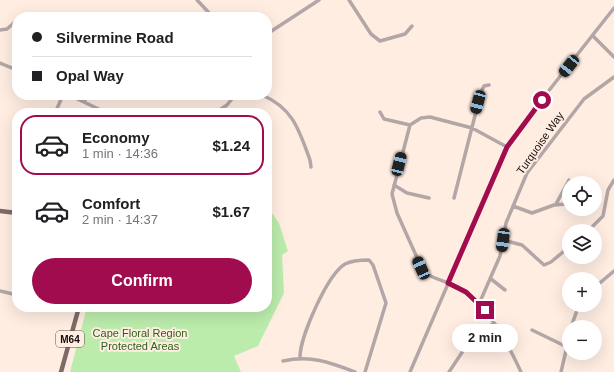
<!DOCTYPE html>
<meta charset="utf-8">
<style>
body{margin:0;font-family:Helvetica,sans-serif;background:#f6f6f6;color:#202124;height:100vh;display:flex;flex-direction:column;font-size:15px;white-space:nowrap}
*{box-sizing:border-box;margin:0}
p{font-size:13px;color:#757577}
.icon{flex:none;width:22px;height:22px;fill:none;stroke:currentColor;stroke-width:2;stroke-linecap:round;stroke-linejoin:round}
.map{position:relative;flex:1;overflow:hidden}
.sheet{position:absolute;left:12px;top:108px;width:260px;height:204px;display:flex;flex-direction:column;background:#fff;border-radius:16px;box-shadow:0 4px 16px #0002}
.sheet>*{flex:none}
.banner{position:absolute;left:12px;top:12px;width:260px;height:88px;border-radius:16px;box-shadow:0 4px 16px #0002;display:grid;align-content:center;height:88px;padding:0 20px;background:#fff}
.fabs{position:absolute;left:562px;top:176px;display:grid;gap:8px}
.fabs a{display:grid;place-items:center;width:40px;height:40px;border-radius:50%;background:#fff;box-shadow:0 4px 16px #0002;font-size:20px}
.end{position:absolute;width:18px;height:18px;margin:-9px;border:5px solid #a10c4f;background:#fff;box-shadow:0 0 0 2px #fff}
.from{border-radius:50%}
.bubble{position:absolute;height:28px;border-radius:14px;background:#fff;box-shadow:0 4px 16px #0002;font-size:13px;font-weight:700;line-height:28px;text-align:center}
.car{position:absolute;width:12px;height:24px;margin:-12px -6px;border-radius:5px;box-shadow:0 0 3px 1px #0007;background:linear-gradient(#222 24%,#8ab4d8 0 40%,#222 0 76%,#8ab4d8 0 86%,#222 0)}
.banner b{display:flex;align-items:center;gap:14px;height:38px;font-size:15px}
.banner b+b{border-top:1px solid #e0e0e0}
.banner i{width:10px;height:10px;background:#202124}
ul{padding:7px 0 0;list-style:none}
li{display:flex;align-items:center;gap:12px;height:60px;margin:0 8px 6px;padding:0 12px;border:2px solid transparent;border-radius:16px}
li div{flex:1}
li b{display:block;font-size:15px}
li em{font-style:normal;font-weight:700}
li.selected{border-color:#a10c4f}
li>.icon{width:36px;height:36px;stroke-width:1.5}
.cta{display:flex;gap:8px;margin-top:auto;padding:8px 20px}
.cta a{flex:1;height:46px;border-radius:24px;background:#a10c4f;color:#fff;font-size:16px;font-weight:700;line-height:46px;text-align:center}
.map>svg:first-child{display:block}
.green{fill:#bbecac}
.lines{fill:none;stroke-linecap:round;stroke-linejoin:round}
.minor{stroke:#b2a7a6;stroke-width:3.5}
.major{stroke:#7e6a69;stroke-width:4.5}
.route{stroke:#a10c4f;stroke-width:5}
.labels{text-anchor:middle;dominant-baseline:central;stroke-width:4;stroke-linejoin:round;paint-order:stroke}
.shield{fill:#ffede2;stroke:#5a5049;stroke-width:1}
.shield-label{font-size:10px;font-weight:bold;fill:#130c08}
.street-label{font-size:11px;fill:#130c08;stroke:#ffede2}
.park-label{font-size:11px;fill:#2d6218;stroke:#ffede2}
</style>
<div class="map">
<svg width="614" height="372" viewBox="0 0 614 372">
<rect width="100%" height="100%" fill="#ffede2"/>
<!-- green -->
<path class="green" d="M 267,206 L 279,223 L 288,251 L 282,255 L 284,293 L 258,346 L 234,356 L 241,372 L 70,372 L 87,307 L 267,307 Z"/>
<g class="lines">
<!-- minor -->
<path class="minor" d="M 197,0 L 213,17
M 349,0 L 371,34 L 380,41 L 405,34 L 412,26
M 0,30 L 7,29 L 15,22
M 267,34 L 319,0
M 593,36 L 614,57
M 0,63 L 17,70
M 69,95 L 107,113
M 262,95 C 293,108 299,130 310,160 L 311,167
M 84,102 L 88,95
M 380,112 L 384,119 L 410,125
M 55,113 L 63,95
M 215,113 L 227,105 L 235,95
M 507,147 L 472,128 L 430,117 L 421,118 L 410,125 L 392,194 L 397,213 L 423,271 C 433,280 448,281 459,288 C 490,308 506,340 521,372
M 394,185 L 407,193 L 429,198
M 454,198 L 481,92 L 484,86 L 489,85
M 556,204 L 569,180
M 513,206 L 532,213 L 554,205 L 566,204
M 588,231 L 603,216 L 608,190 L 614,180
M 503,240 L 522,245 L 544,265 L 551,262 L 569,247
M 491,279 L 505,290
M 595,287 L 614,271
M 0,291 L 17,295
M 479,304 L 500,256 L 506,223 L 527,173 L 584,99 L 614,77
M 571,327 L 579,305
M 532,330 L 567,347
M 300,357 C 300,337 327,275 345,264 C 351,261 363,260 369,260 L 373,265 L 386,303 L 365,372
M 283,361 C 311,355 329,362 355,372
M 410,372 L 507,147 L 532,112 L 614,8
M 449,372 L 469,342 L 494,323
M 561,372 L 569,338"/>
<!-- major -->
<path class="major" d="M 0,211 L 17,213
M 61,372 L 79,307"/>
</g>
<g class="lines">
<!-- route -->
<path class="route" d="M 485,310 L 466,292 L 448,283 L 507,147 L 542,100"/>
</g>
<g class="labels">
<!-- shield labels -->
<rect class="shield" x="56" y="331" width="28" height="16" rx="3"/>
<g class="shield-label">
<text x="70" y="339">M64</text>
</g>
<!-- street labels -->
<g class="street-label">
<text transform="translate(540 143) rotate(-55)">Turquoise Way</text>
</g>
<!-- park labels -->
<g class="park-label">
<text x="140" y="333">Cape Floral Region<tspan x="140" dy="13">Protected Areas</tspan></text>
</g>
</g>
</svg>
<div class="fabs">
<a><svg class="icon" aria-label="locate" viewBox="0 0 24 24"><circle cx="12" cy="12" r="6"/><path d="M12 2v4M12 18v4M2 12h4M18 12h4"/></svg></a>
<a><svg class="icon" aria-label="layers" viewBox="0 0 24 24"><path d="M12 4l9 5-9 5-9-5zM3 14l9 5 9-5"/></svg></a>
<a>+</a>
<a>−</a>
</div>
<i class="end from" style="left:542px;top:100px"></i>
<i class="end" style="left:485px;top:310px"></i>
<div class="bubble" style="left:452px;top:324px;width:66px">2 min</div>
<i class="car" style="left:569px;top:66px;rotate:218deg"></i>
<i class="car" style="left:478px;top:102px;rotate:195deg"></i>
<i class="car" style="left:399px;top:164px;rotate:14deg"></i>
<i class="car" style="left:503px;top:240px;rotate:188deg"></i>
<i class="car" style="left:421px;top:268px;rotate:336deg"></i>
<div class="banner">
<b><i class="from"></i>Silvermine Road</b>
<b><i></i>Opal Way</b>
</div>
<section class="sheet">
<ul>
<li class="selected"><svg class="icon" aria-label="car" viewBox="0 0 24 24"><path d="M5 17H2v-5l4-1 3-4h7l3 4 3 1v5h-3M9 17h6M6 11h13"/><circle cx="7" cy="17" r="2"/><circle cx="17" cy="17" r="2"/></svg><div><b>Economy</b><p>1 min · 14:36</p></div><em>$1.24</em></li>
<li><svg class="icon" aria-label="car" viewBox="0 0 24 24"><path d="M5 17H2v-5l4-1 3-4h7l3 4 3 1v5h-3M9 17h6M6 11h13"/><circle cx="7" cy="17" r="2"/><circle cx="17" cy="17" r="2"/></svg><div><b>Comfort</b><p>2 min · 14:37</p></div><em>$1.67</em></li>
</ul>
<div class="cta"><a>Confirm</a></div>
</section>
</div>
